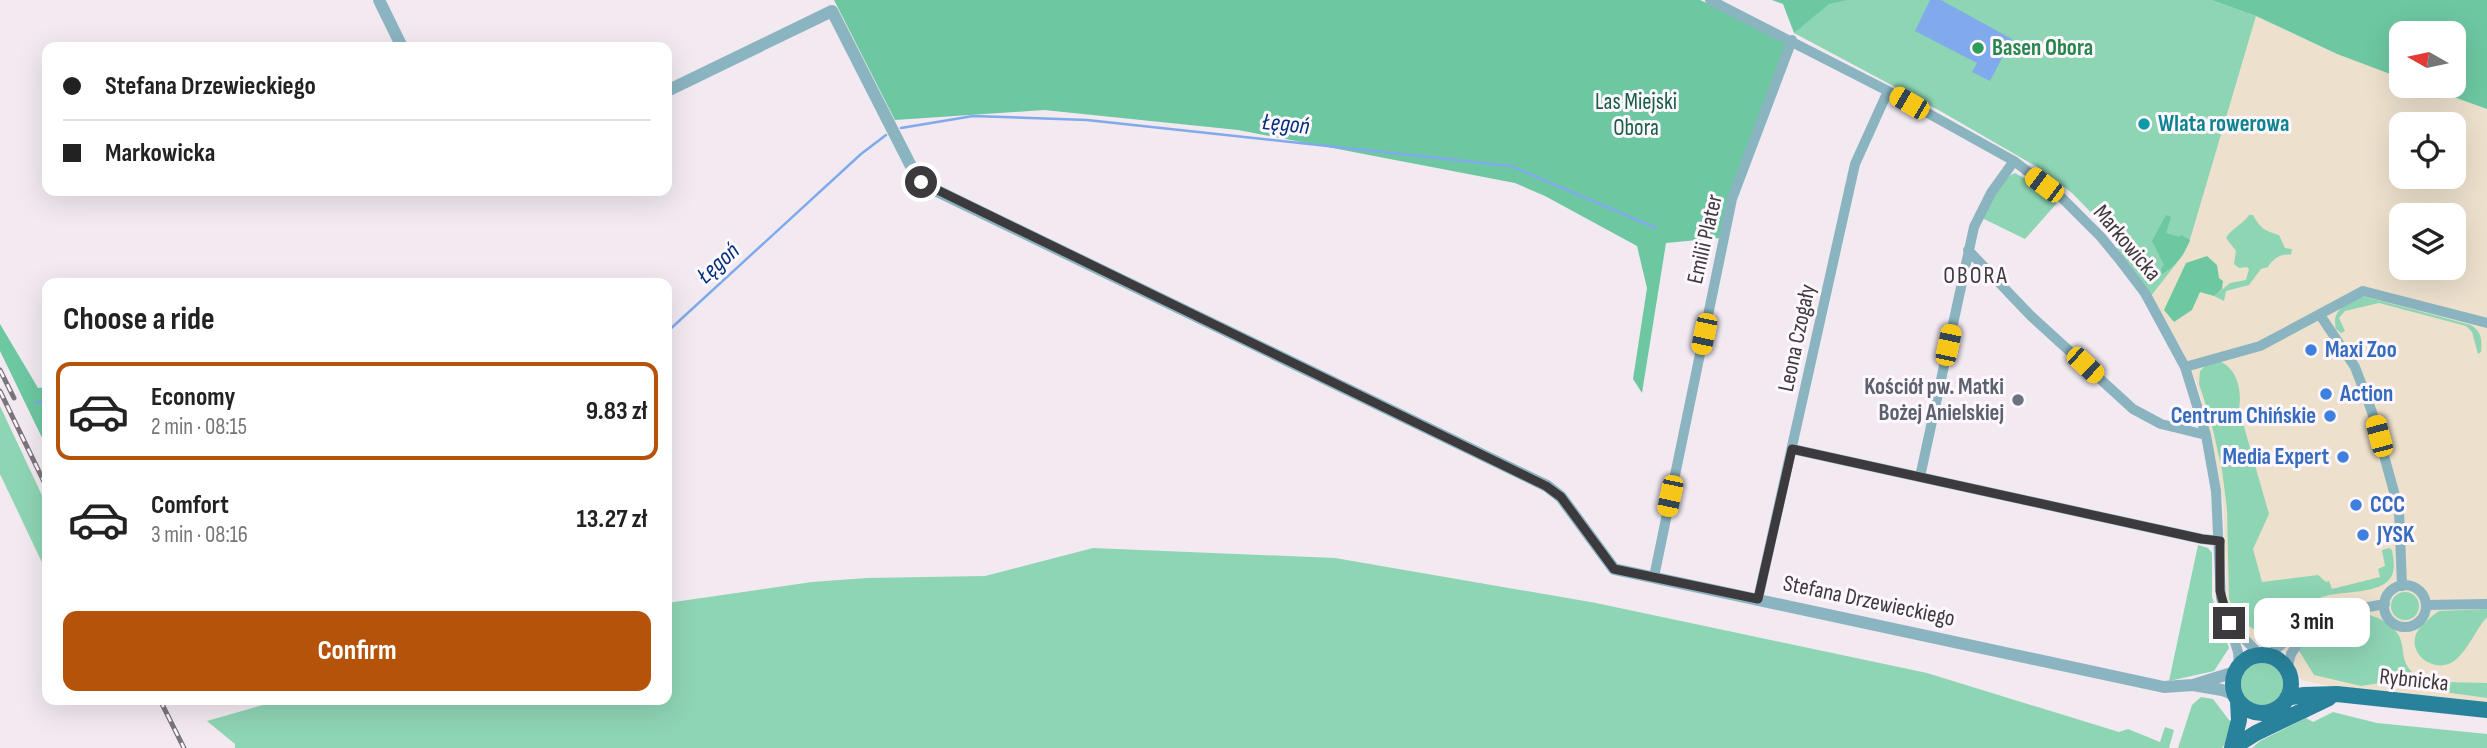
<!DOCTYPE html>
<meta charset="utf-8">
<style>
body{margin:0;font-family:"Sofia Sans Condensed",sans-serif;background:#f2f2f2;color:#222;height:100vh;display:flex;flex-direction:column;font-size:26px;white-space:nowrap}
*{box-sizing:border-box;margin:0}
p{font-size:23px;color:#767676}
.icon{flex:none;width:38px;height:38px;fill:none;stroke:currentColor;stroke-width:2;stroke-linecap:round;stroke-linejoin:round}
.map{position:relative;flex:1;overflow:hidden}
.sheet{position:absolute;left:42px;top:278px;width:630px;height:427px;display:flex;flex-direction:column;background:#fff;border-radius:14px;box-shadow:0 7px 28px #0002}
.sheet>*{flex:none}
.hud{position:absolute;left:42px;top:42px;width:630px;height:154px;border-radius:14px;box-shadow:0 7px 28px #0002;display:grid;align-content:center;height:154px;padding:0 21px;background:#fff}
.needle{width:46px;rotate:279deg}
.tools{position:absolute;left:2389px;top:21px;display:grid;gap:14px}
.tools a{display:grid;place-items:center;width:77px;height:77px;border-radius:14px;background:#fff;box-shadow:0 7px 28px #0002;font-size:35px}
.end{position:absolute;width:32px;height:32px;margin:-16px;border:9px solid #3d3a3d;background:#fff;box-shadow:0 0 0 4px #fff}
.from{border-radius:50%}
.bubble{position:absolute;height:49px;border-radius:14px;background:#fff;box-shadow:0 7px 28px #0002;font-size:23px;font-weight:700;line-height:49px;text-align:center}
.car{position:absolute;width:21px;height:42px;margin:-21px -10px;border-radius:9px;box-shadow:0 0 5px 2px #0007;background:linear-gradient(#f5c518 24%,#345 0 40%,#f5c518 0 76%,#345 0 86%,#f5c518 0)}
.hud b{display:flex;align-items:center;gap:24px;height:66px;font-size:26px}
.hud b+b{border-top:2px solid #e0e0e0}
.hud i{width:18px;height:18px;background:#222}
ul{padding:0;list-style:none}
li{display:flex;align-items:center;gap:21px;height:98px;margin:0 14px 10px;padding:0 7px;border:4px solid transparent;border-radius:14px}
li div{flex:1}
li b{display:block;font-size:26px}
li em{font-style:normal;font-weight:700}
li.current{border-color:#b45309}
li>.icon{width:63px;height:63px;stroke-width:1.5}
h2{padding:0 21px;font-size:32px;line-height:84px}
.button{display:flex;gap:14px;margin-top:auto;padding:14px 21px}
.button a{flex:1;height:80px;border-radius:14px;background:#b45309;color:#fff;font-size:28px;font-weight:700;line-height:80px;text-align:center}
.map>svg:first-child{display:block}
.commercial{fill:#ede1cd;fill-rule:evenodd}
.green{fill:#8ed5b4}
.forest{fill:#6dc8a1}
.water{fill:#80aaec}
.lines{fill:none;stroke-linecap:round;stroke-linejoin:round}
.stream{stroke:#80aaec;stroke-width:2.5}
.minor{stroke:#8bb4c1;stroke-width:10}
.tertiary{stroke:#8bb4c1;stroke-width:12}
.primary{stroke:#28829b;stroke-width:16}
.rail-casing{stroke:#7a757a;stroke-width:5}
.rail{stroke:#fef7fd;stroke-width:2.5;stroke-dasharray:8;stroke-linecap:butt}
.route{stroke:#3d3a3d;stroke-width:9}
.leisure-dot{fill:#2e9e5b;stroke:#fef7fd;stroke-width:2.5}
.culture-dot{fill:#0f9aa8;stroke:#fef7fd;stroke-width:2.5}
.shop-dot{fill:#3f7fe0;stroke:#fef7fd;stroke-width:2.5}
.worship-dot{fill:#6b7280;stroke:#fef7fd;stroke-width:2.5}
.labels{text-anchor:middle;dominant-baseline:central;stroke-width:6;stroke-linejoin:round;paint-order:stroke}
.leisure-label{font-size:23px;font-weight:bold;fill:#27864d;stroke:#fef7fd;text-anchor:start}
.park-label{font-size:23px;fill:#165d43;stroke:#fef7fd}
.culture-label{font-size:23px;font-weight:bold;fill:#0d838f;stroke:#fef7fd;text-anchor:start}
.street-label{font-size:23px;fill:#3d3a3d;stroke:#fef7fd}
.shop-label{font-size:23px;font-weight:bold;fill:#366cbe;stroke:#fef7fd;text-anchor:start}
.worship-label{font-size:23px;font-weight:bold;fill:#5b616d;stroke:#fef7fd;text-anchor:end}
.water-label{font-size:24px;font-style:italic;fill:#00317c;stroke:#fef7fd}
.neighbourhood-label{font-size:24px;letter-spacing:2px;fill:#3d3a3d;stroke:#fef7fd}
</style>
<div class="map">
<svg width="2487" height="748" viewBox="0 0 2487 748">
<rect width="100%" height="100%" fill="#f2e9f1"/>
<!-- commercial -->
<path class="commercial" d="M 2256,16 L 2337,54 L 2401,77 L 2401,86 L 2424,86 L 2487,109 L 2487,703 L 2343,689 L 2302,680 L 2293,668 L 2293,658 L 2270,641 L 2250,642 L 2233,617 L 2227,600 L 2223,500 L 2206,415 L 2196,381 L 2183,351 L 2151,296 L 2183,255 L 2189,243 ZM 2401,124 L 2454,124 L 2454,177 L 2401,177 ZM 2401,215 L 2454,215 L 2454,268 L 2401,268 Z"/>
<!-- green -->
<path class="green" d="M 1808,0 L 2211,0 L 2256,16 L 2189,243 L 2183,255 L 2151,296 L 2117,248 L 2121,243 L 2072,193 L 2037,167 L 1942,112 L 1794,33 Z
M 2015,173 L 2029,181 L 2057,203 L 2025,239 L 1982,218 C 1986,204 2001,178 2015,173 Z
M 2249,215 L 2253,215 C 2260,228 2265,231 2279,235 L 2285,248 L 2292,249 L 2291,255 C 2281,253 2273,259 2268,267 L 2261,269 L 2249,285 L 2226,291 L 2224,301 L 2214,296 L 2230,283 L 2246,280 L 2249,269 L 2247,267 L 2239,268 L 2234,264 L 2236,251 L 2226,238 C 2232,228 2242,225 2249,215 Z
M 2362,296 L 2471,325 C 2482,332 2482,340 2481,352 L 2478,354 L 2472,332 L 2466,326 L 2379,303 L 2345,311 L 2339,318 L 2345,331 L 2341,333 L 2336,329 C 2331,310 2347,302 2362,296 Z
M 2221,362 C 2238,370 2242,392 2239,409 L 2269,514 L 2253,549 L 2262,582 L 2318,575 L 2326,582 L 2329,581 L 2332,589 L 2380,577 L 2378,569 L 2385,566 L 2382,550 L 2389,548 L 2392,550 C 2393,557 2395,565 2393,572 C 2387,597 2339,589 2320,598 C 2305,606 2293,624 2281,636 C 2257,637 2237,621 2229,599 L 2227,509 L 2222,470 L 2210,417 L 2199,384 L 2200,371 L 2206,365 Z
M 0,406 L 47,506 L 47,573 L 0,474 Z
M 2198,545 L 2208,548 L 2212,553 L 2212,597 L 2229,648 L 2214,671 L 2169,681 Z
M 1093,548 L 1335,558 L 1596,603 L 1927,673 L 2119,732 L 2128,729 L 2160,742 L 2165,727 L 2174,730 L 2169,748 L 235,748 L 235,744 L 207,721 L 280,700 L 667,700 L 667,603 L 812,582 L 867,578 L 985,576 Z
M2391 606a14 14 0 1 1 28 0a14 14 0 1 1-28 0Z
M 2487,609 L 2487,617 C 2475,630 2468,651 2454,661 C 2436,674 2408,656 2416,634 C 2420,625 2431,617 2439,611 Z
M 2363,614 C 2376,615 2393,624 2399,636 C 2406,650 2399,663 2416,675 C 2430,684 2470,682 2487,683 L 2487,698 L 2380,683 L 2361,686 L 2314,675 L 2298,649 C 2316,627 2334,616 2363,614 Z
M2241 684a21 21 0 1 1 42 0a21 21 0 1 1-42 0Z
M 2201,697 L 2213,699 L 2229,720 L 2234,723 L 2228,740 L 2222,748 L 2178,748 L 2192,705 Z
M 2333,712 L 2377,723 L 2487,734 L 2487,748 L 2252,748 L 2260,741 L 2306,718 L 2313,722 Z"/>
<!-- forest -->
<path class="forest" d="M 834,0 L 1700,0 L 1788,41 L 1719,238 L 1666,243 L 1642,393 L 1633,379 L 1647,288 L 1637,246 L 1545,196 L 1515,183 L 1238,130 L 1044,110 L 895,120 Z
M 1772,0 L 1847,0 L 1829,4 L 1794,33 L 1783,4 Z
M 2211,0 L 2487,0 L 2487,109 L 2423,86 L 2454,86 L 2454,33 L 2401,33 L 2401,78 L 2337,54 L 2256,16 Z
M 2166,215 L 2171,217 L 2166,233 L 2179,237 L 2181,235 L 2190,240 C 2183,256 2176,266 2162,274 L 2161,269 L 2164,265 L 2152,241 Z
M 2207,256 L 2217,265 L 2219,278 L 2223,281 L 2222,289 L 2214,296 L 2200,292 L 2192,310 L 2174,322 L 2164,310 L 2186,263 Z
M 0,324 L 38,388 L 47,387 L 47,448 L 0,351 Z"/>
<!-- water -->
<path class="water" d="M 1930,0 L 1941,0 L 2012,39 L 1990,81 L 1972,72 L 1977,63 L 1915,31 Z"/>
<g class="lines">
<!-- stream -->
<path class="stream" d="M 901,128 L 973,116 L 1087,120 L 1511,166 L 1656,228
M 667,332 L 861,154 L 886,135
M 36,403 L 47,399"/>
<!-- minor -->
<path class="minor" d="M 1710,0 L 1888,91 L 2014,161 L 2061,197 L 2101,237 L 2119,259 L 2145,293 L 2185,367 L 2206,435 L 2216,491 L 2221,598 L 2238,652 L 2239,666
M 1968,250 L 2031,316 L 2133,409 L 2161,424 L 2206,435
M 2320,315 L 2355,367 L 2372,412 L 2399,510 L 2402,586
M 2185,367 L 2260,346 L 2363,291 L 2487,323
M 1792,449 L 2202,539 L 2220,541
M 1920,477 L 1974,227 L 1991,193 L 2014,161
M 1654,577 L 1732,199 L 1792,40
M2384 606a21 21 0 1 1 42 0a21 21 0 1 1-42 0Z
M 1758,599 L 1855,164 L 1888,91
M 2426,605 L 2487,604
M 2229,623 L 2259,654
M 2269,655 L 2293,635 L 2329,614 L 2385,604
M 2287,669 L 2291,654 L 2307,629"/>
<!-- tertiary -->
<path class="tertiary" d="M 379,0 L 402,47
M 667,91 L 832,11 L 916,176 L 929,187 L 1547,486 L 1561,497 L 1614,569 L 2164,687 L 2193,685 L 2235,672
M 2193,685 L 2222,690 L 2235,695"/>
<!-- primary -->
<path class="primary" d="M2233 684a29 29 0 1 1 58 0a29 29 0 1 1-58 0Z
M 2287,698 L 2303,695 L 2337,694 L 2487,710
M 2232,748 L 2256,733 L 2329,698
M 2232,748 L 2239,720 L 2238,701"/>
<!-- rail casing -->
<g class="rail-casing">
<path id="rail" d="M 0,370 L 14,398
M 0,391 L 47,488
M 160,700 L 184,748"/>
</g>
<!-- rail -->
<use href="#rail" class="rail"/>
</g>
<g class="lines">
<!-- route -->
<path class="route" d="M 921,182 L 1546,486 L 1561,497 L 1614,569 L 1758,599 L 1792,449 L 2202,539 L 2220,541 L 2220,591 L 2229,623"/>
</g>
<!-- markers -->
<circle class="leisure-dot" cx="1978" cy="48" r="7"/>
<circle class="culture-dot" cx="2144" cy="124" r="7"/>
<g class="shop-dot">
<circle cx="2311" cy="350" r="7"/>
<circle cx="2326" cy="394" r="7"/>
<circle cx="2330" cy="416" r="7"/>
<circle cx="2343" cy="457" r="7"/>
<circle cx="2356" cy="505" r="7"/>
<circle cx="2363" cy="535" r="7"/>
</g>
<circle class="worship-dot" cx="2018" cy="400" r="7"/>
<g class="labels">
<!-- leisure labels -->
<g class="leisure-label">
<text x="1992" y="48">Basen Obora</text>
</g>
<!-- park labels -->
<g class="park-label">
<text x="1636" y="102">Las Miejski<tspan x="1636" dy="26">Obora</tspan></text>
</g>
<!-- culture labels -->
<g class="culture-label">
<text x="2158" y="124">WIata rowerowa</text>
</g>
<!-- street labels -->
<g class="street-label">
<text transform="translate(1705 239) rotate(-77)">Emilii Plater</text>
<text transform="translate(2127 243) rotate(50)">Markowicka</text>
<text transform="translate(1797 338) rotate(-78)">Leona Czogały</text>
<text transform="translate(1869 601) rotate(12)">Stefana Drzewieckiego</text>
<text transform="translate(2414 680) rotate(6)">Rybnicka</text>
</g>
<!-- shop labels -->
<g class="shop-label">
<text x="2325" y="350">Maxi Zoo</text>
<text x="2340" y="394">Action</text>
<text x="2316" y="416" text-anchor="end">Centrum Chińskie</text>
<text x="2329" y="457" text-anchor="end">Media Expert</text>
<text x="2370" y="505">CCC</text>
<text x="2377" y="535">JYSK</text>
</g>
<!-- worship labels -->
<g class="worship-label">
<text x="2004" y="387">Kościół pw. Matki<tspan x="2004" dy="26">Bożej Anielskiej</tspan></text>
</g>
<!-- water labels -->
<g class="water-label">
<text transform="translate(1286 124) rotate(6)">Łęgoń</text>
<text transform="translate(718 263) rotate(-42)">Łęgoń</text>
</g>
<!-- neighbourhood labels -->
<g class="neighbourhood-label">
<text x="1976" y="275">OBORA</text>
</g>
</g>
</svg>
<div class="tools">
<a><svg class="needle" viewBox="-14 -14 28 28"><path d="M0-13l5 13h-10z" fill="#e53935"/><path d="M0 13l5-13h-10z" fill="#767676"/></svg></a>
<a><svg class="icon" aria-label="locate" viewBox="0 0 24 24"><circle cx="12" cy="12" r="6"/><path d="M12 2v4M12 18v4M2 12h4M18 12h4"/></svg></a>
<a><svg class="icon" aria-label="layers" viewBox="0 0 24 24"><path d="M12 4l9 5-9 5-9-5zM3 14l9 5 9-5"/></svg></a>
</div>
<i class="end from" style="left:921px;top:182px"></i>
<i class="end" style="left:2229px;top:623px"></i>
<div class="bubble" style="left:2254px;top:598px;width:116px">3 min</div>
<i class="car" style="left:1909px;top:103px;rotate:300deg"></i>
<i class="car" style="left:2044px;top:185px;rotate:307deg"></i>
<i class="car" style="left:1704px;top:334px;rotate:192deg"></i>
<i class="car" style="left:1948px;top:345px;rotate:12deg"></i>
<i class="car" style="left:2085px;top:365px;rotate:133deg"></i>
<i class="car" style="left:2379px;top:436px;rotate:345deg"></i>
<i class="car" style="left:1670px;top:496px;rotate:192deg"></i>
<div class="hud">
<b><i class="from"></i>Stefana Drzewieckiego</b>
<b><i></i>Markowicka</b>
</div>
<section class="sheet">
<h2>Choose a ride</h2>
<ul>
<li class="current"><svg class="icon" aria-label="car" viewBox="0 0 24 24"><path d="M5 17H2v-5l4-1 3-4h7l3 4 3 1v5h-3M9 17h6M6 11h13"/><circle cx="7" cy="17" r="2"/><circle cx="17" cy="17" r="2"/></svg><div><b>Economy</b><p>2 min · 08:15</p></div><em>9.83 zł</em></li>
<li><svg class="icon" aria-label="car" viewBox="0 0 24 24"><path d="M5 17H2v-5l4-1 3-4h7l3 4 3 1v5h-3M9 17h6M6 11h13"/><circle cx="7" cy="17" r="2"/><circle cx="17" cy="17" r="2"/></svg><div><b>Comfort</b><p>3 min · 08:16</p></div><em>13.27 zł</em></li>
</ul>
<div class="button"><a>Confirm</a></div>
</section>
</div>
